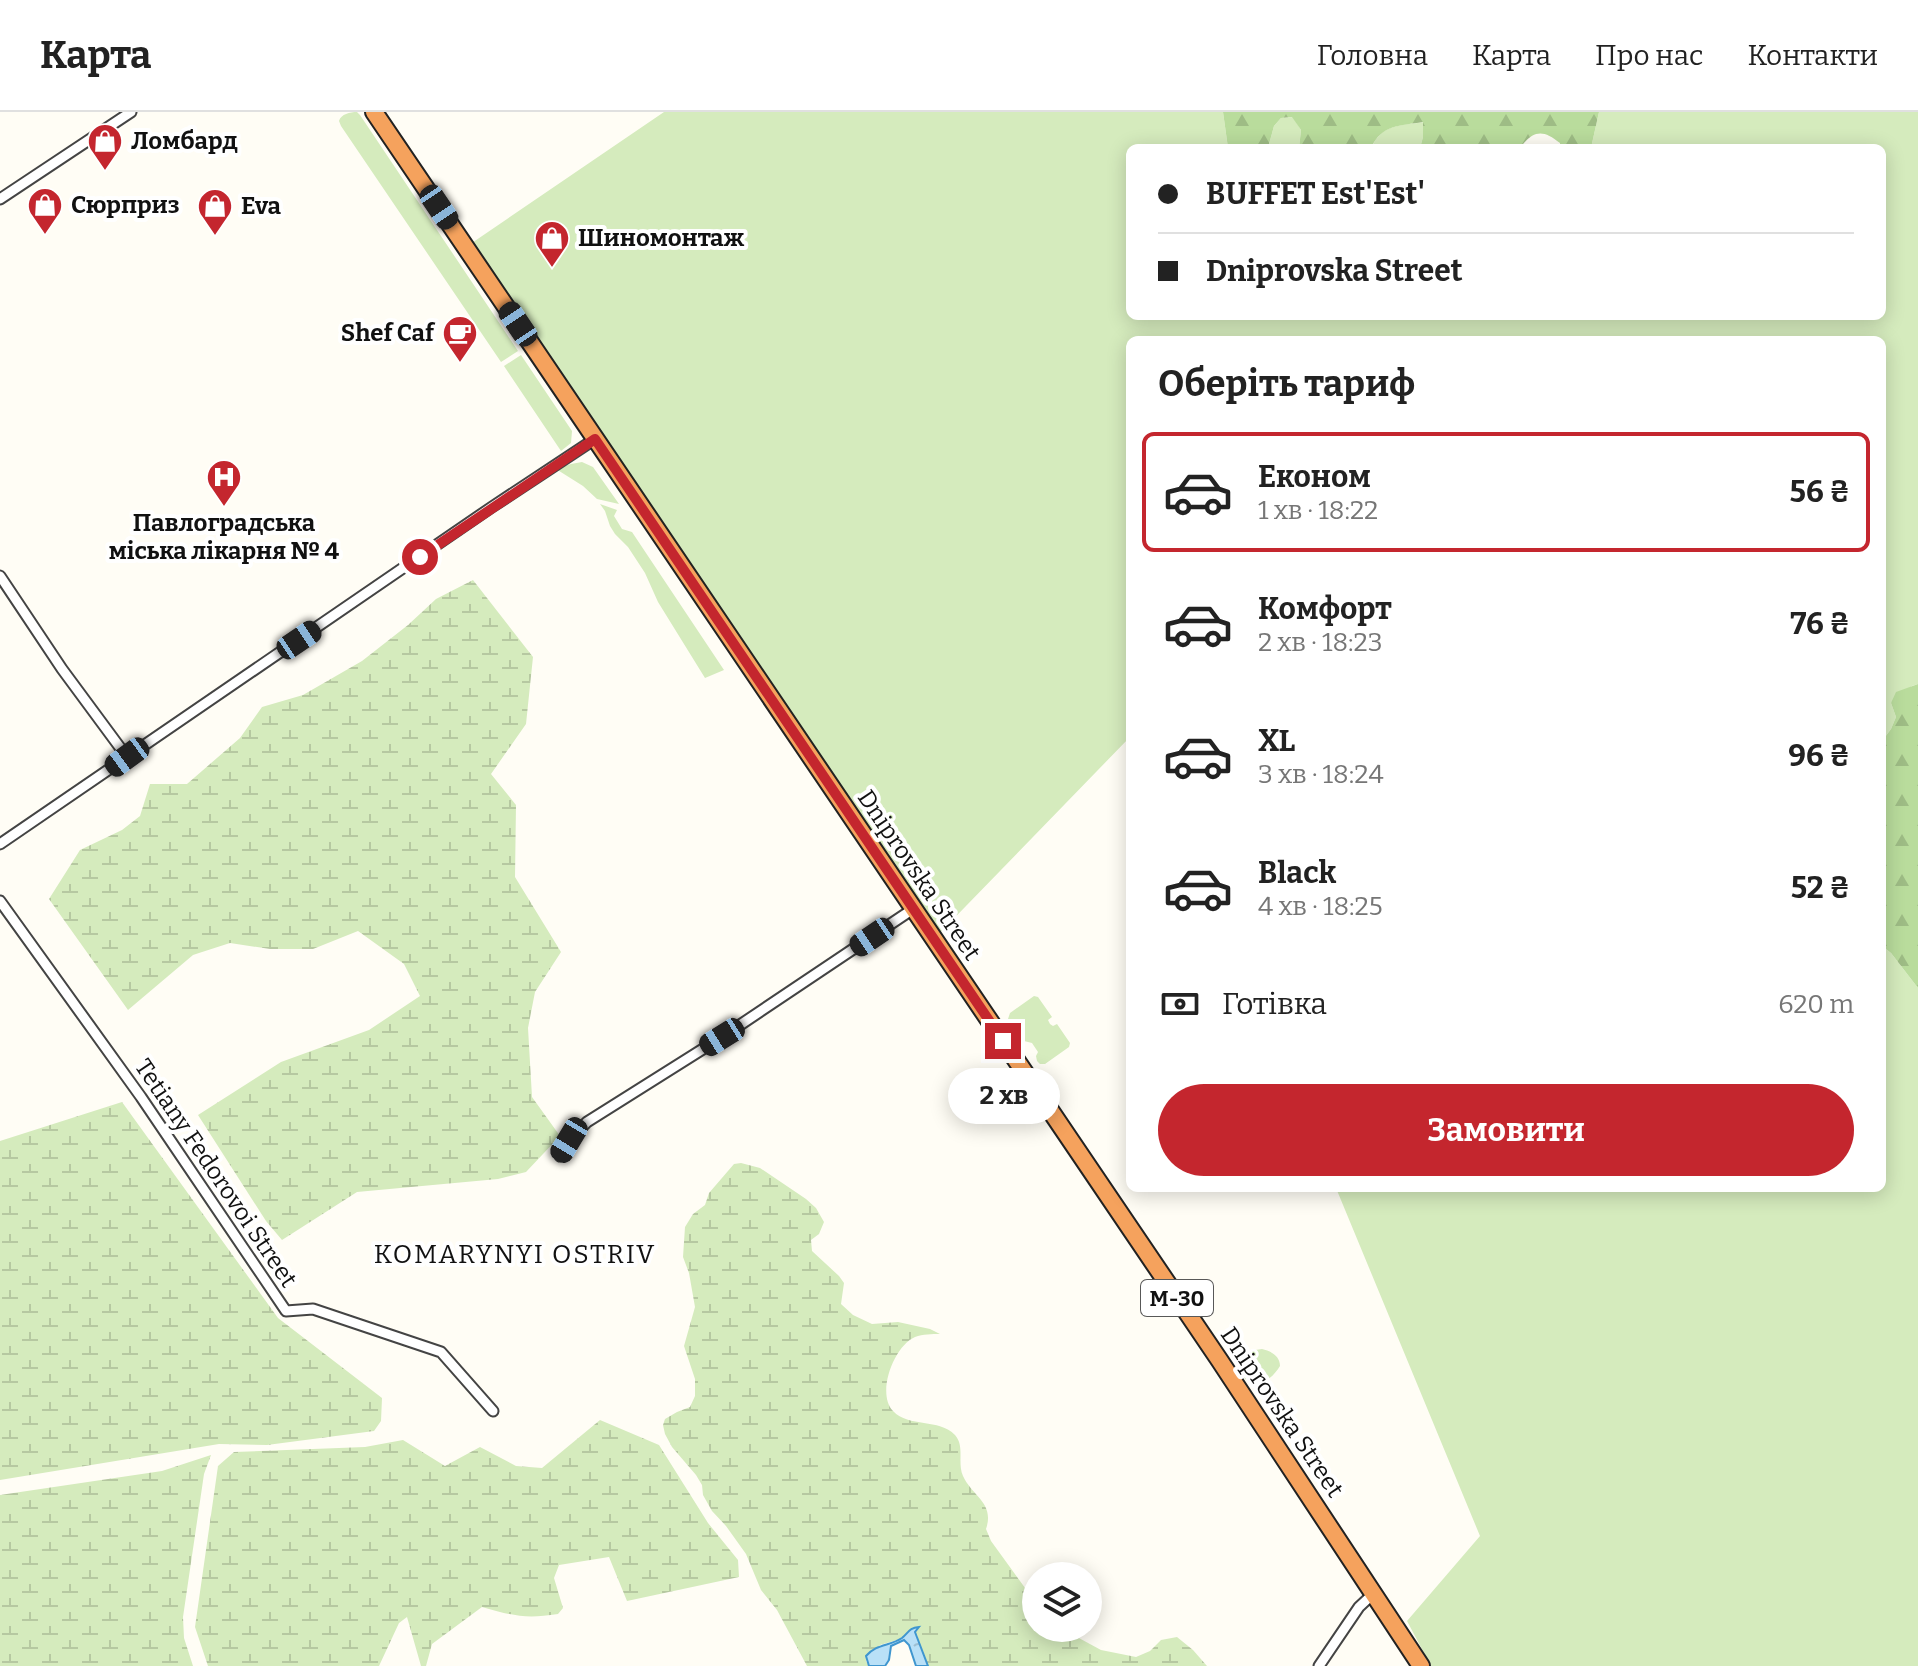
<!DOCTYPE html>
<html lang="uk">
<meta charset="utf-8">
<style>
body{margin:0;font-family:Bitter,serif;background:#f6f6f6;color:#222;height:100vh;display:flex;flex-direction:column;font-size:30px;white-space:nowrap}
*{box-sizing:border-box;margin:0}
p{font-size:26px;color:#767676}
.icon{flex:none;width:44px;height:44px;fill:none;stroke:currentColor;stroke-width:2;stroke-linecap:round;stroke-linejoin:round}
.map{position:relative;flex:1;overflow:hidden}
.side{position:absolute;left:1126px;top:224px;width:760px;height:856px;display:flex;flex-direction:column;background:#fff;border-radius:12px;box-shadow:0 4px 20px #0003}
.side>*{flex:none}
.hud{position:absolute;left:1126px;top:32px;width:760px;height:176px;border-radius:12px;box-shadow:0 4px 20px #0003;display:grid;align-content:center;height:176px;padding:0 32px;background:#fff}
.controls{position:absolute;left:1022px;top:1450px;display:grid;gap:16px}
.controls a{display:grid;place-items:center;width:80px;height:80px;border-radius:50%;background:#fff;box-shadow:0 4px 20px #0003;font-size:40px}
.end{position:absolute;width:36px;height:36px;margin:-18px;border:10px solid #c4262e;background:#fff;box-shadow:0 0 0 4px #fff}
.from{border-radius:50%}
.bubble{position:absolute;height:56px;border-radius:28px;background:#fff;box-shadow:0 4px 20px #0003;font-size:26px;font-weight:700;line-height:56px;text-align:center}
.car{position:absolute;width:24px;height:48px;margin:-24px -12px;border-radius:10px;box-shadow:0 0 6px 2px #0007;background:linear-gradient(#222 24%,#8ab4d8 0 40%,#222 0 76%,#8ab4d8 0 86%,#222 0)}
.hud b{display:flex;align-items:center;gap:28px;height:76px;font-size:30px}
.hud b+b{border-top:2px solid #e0e0e0}
.hud i{width:20px;height:20px;background:#222}
ul{padding:0;list-style:none}
li{display:flex;align-items:center;gap:24px;height:120px;margin:0 16px 12px;padding:0 16px;border:4px solid transparent;border-radius:12px}
li div{flex:1}
li b{display:block;font-size:30px}
li em{font-style:normal;font-weight:700}
li.active{border-color:#c4262e}
li>.icon{width:72px;height:72px;stroke-width:1.5}
h2{padding:0 32px;font-size:36px;line-height:96px}
.pay{display:flex;align-items:center;gap:20px;height:88px;padding:0 32px;font-size:30px}
.pay p{margin-inline-start:auto}
.button{display:flex;gap:16px;margin-top:auto;padding:16px 32px}
.button a{flex:1;height:92px;border-radius:48px;background:#c4262e;color:#fff;font-size:32px;font-weight:700;line-height:92px;text-align:center}
header{display:flex;align-items:center;gap:48px;box-sizing:border-box;height:112px;padding:0 40px;background:#fff;border-bottom:2px solid #e0e0e0}
header strong{font-size:38px}
nav{display:flex;gap:44px;margin-inline-start:auto;font-size:28px}
.map>svg:first-child{display:block}
.grass{fill:#d5ebbd}
.forest{fill:url(#forest-firs)}
.wetland{fill:url(#wetland-marsh)}
.water{fill:url(#water-ripples);stroke:#3f96cf;stroke-width:2}
.lines{fill:none;stroke-linecap:round;stroke-linejoin:round}
.street-casing{stroke:#444;stroke-width:13}
.highway-casing{stroke:#222;stroke-width:20}
.street{stroke:#fff;stroke-width:9}
.highway{stroke:#f5a25d;stroke-width:16}
.route{stroke:#c4262e;stroke-width:10}
.labels{text-anchor:middle;dominant-baseline:central;stroke-width:8;stroke-linejoin:round;paint-order:stroke}
.shield{fill:#fff;stroke:#585858;stroke-width:2}
.shield-label{font-size:22px;font-weight:bold;fill:#111}
.poi-label{font-size:24px;font-weight:bold;fill:#111;stroke:#fff;text-anchor:start}
.street-label{font-size:24px;fill:#111;stroke:#fff}
.neighbourhood-label{font-size:26px;letter-spacing:2px;fill:#111;stroke:#fff}
</style>
<header>
<strong>Карта</strong>
<nav><a>Головна</a><a>Карта</a><a>Про нас</a><a>Контакти</a></nav>
</header>
<div class="map">
<svg width="1918" height="1554" viewBox="0 0 1918 1554">
<defs>
<pattern id="forest-firs" width="22" height="20" patternUnits="userSpaceOnUse" patternTransform="scale(2)"><rect width="22" height="20" fill="#b9dc9c"/><path d="M5 1l3.5 6h-7zM16 11l3.5 6h-7z" fill="#9ebc85"/></pattern>
<pattern id="wetland-marsh" width="20" height="14" patternUnits="userSpaceOnUse" patternTransform="scale(2)"><rect width="20" height="14" fill="#d5ebbd"/><path d="M1 5h8M5 5V1M11 12h8M15 12V8" fill="none" stroke="#b6c8a1"/></pattern>
<pattern id="water-ripples" width="26" height="14" patternUnits="userSpaceOnUse" patternTransform="scale(2)"><rect width="26" height="14" fill="#b9e0f7"/><path d="M2 4q2-2 4 0t4 0M15 11q2-2 4 0t4 0" fill="none" stroke="#9ebfd3"/></pattern>
</defs>
<rect width="100%" height="100%" fill="#fffdf5"/>
<!-- grass -->
<path class="grass" d="M 357,0 L 360,3 L 518,239 L 501,250 L 341,14 L 339,9 C 341,2 350,0 357,0 Z
M 664,0 L 1223,0 L 1228,36 L 1130,36 L 1130,204 L 1882,204 L 1882,36 L 1591,36 L 1599,0 L 1918,0 L 1918,572 L 1912,574 L 1891,591 L 1896,605 L 1891,617 L 1882,629 L 1882,228 L 1130,228 L 1130,625 L 931,830 L 463,137 Z
M 1293,5 L 1301,18 L 1299,36 L 1268,36 L 1274,14 L 1281,6 Z
M 1424,10 L 1423,25 L 1420,36 L 1371,36 C 1383,11 1400,14 1424,10 Z
M 521,243 L 572,319 L 571,331 L 561,339 L 504,254 Z
M 582,350 L 593,355 L 619,392 L 597,387 L 583,374 L 556,357 L 571,352 Z
M 600,392 L 617,398 L 614,404 L 622,417 L 632,420 L 724,558 L 705,566 L 658,490 L 645,461 L 628,435 L 615,422 L 610,414 L 605,399 Z
M 1882,834 L 1891,841 L 1918,876 L 1918,1554 L 1431,1554 L 1407,1509 L 1480,1424 L 1336,1076 L 1882,1076 Z
M 1034,884 L 1038,885 L 1052,905 L 1048,908 L 1050,912 L 1053,914 L 1057,912 L 1070,931 L 1069,935 L 1045,952 L 1040,952 L 1037,949 L 1036,944 L 1038,940 L 1032,931 L 1024,929 L 1025,921 L 1019,912 L 1012,912 L 1008,907 L 1010,901 Z
M 1262,1237 C 1271,1239 1280,1244 1280,1254 C 1266,1277 1241,1281 1240,1249 L 1249,1239 Z"/>
<!-- forest -->
<path class="forest" d="M 1223,0 L 1599,0 L 1591,36 L 1560,36 L 1560,31 C 1543,17 1533,18 1520,36 L 1420,36 L 1423,25 L 1423,10 C 1400,14 1382,12 1371,36 L 1299,36 L 1301,18 L 1292,5 L 1281,6 L 1274,14 L 1268,36 L 1228,36 Z
M 1918,572 L 1918,876 L 1891,841 L 1882,834 L 1882,629 L 1891,617 L 1896,605 L 1891,591 L 1896,580 Z"/>
<!-- wetland -->
<path class="wetland" d="M 473,468 L 533,545 L 526,612 L 491,662 L 516,693 L 515,765 L 561,840 L 535,880 L 528,916 L 532,985 L 560,1024 L 526,1060 L 498,1067 L 357,1080 L 282,1128 L 266,1109 L 198,1003 L 281,950 L 369,918 L 420,884 L 404,852 L 358,819 L 313,837 L 270,837 L 230,831 L 199,841 L 193,843 L 128,898 L 49,787 L 80,738 L 122,718 L 140,704 L 150,672 L 187,672 L 240,626 L 262,595 L 303,583 L 362,549 L 408,513 L 436,487 Z
M 122,990 L 278,1206 L 382,1286 L 381,1309 L 374,1319 L 267,1333 L 219,1332 L 0,1368 L 0,1029 Z
M 741,1051 L 760,1056 L 806,1087 L 816,1096 L 824,1110 L 819,1122 L 811,1128 L 812,1139 L 839,1164 L 844,1171 L 841,1192 L 853,1203 L 872,1212 L 898,1210 L 930,1217 L 940,1222 C 932,1222 923,1222 915,1225 C 894,1234 876,1281 893,1299 C 909,1316 939,1306 955,1323 C 965,1334 957,1351 963,1364 C 972,1384 995,1391 986,1417 L 991,1429 L 1036,1491 L 1036,1516 L 1066,1516 L 1077,1525 L 1101,1538 L 1136,1545 L 1150,1539 L 1161,1528 L 1177,1525 L 1193,1538 L 1207,1554 L 928,1554 L 923,1539 L 920,1536 L 917,1522 L 880,1533 L 866,1549 L 869,1554 L 807,1554 L 777,1498 L 761,1478 L 746,1442 L 726,1414 L 712,1399 L 703,1383 L 702,1373 L 696,1363 L 672,1335 L 665,1322 L 663,1313 L 665,1307 L 677,1300 L 690,1295 L 695,1284 L 695,1267 L 684,1234 L 695,1195 L 689,1161 L 683,1145 L 685,1115 L 693,1102 L 705,1093 L 709,1081 L 734,1052 Z
M 600,1308 L 659,1333 L 708,1411 L 738,1448 L 739,1465 L 627,1489 L 609,1445 L 559,1453 L 554,1466 L 563,1496 L 558,1502 C 526,1507 513,1504 482,1495 L 432,1532 L 426,1554 L 421,1554 L 407,1505 L 399,1511 L 379,1554 L 208,1554 L 195,1515 L 218,1354 L 234,1340 L 365,1335 L 403,1328 L 445,1354 L 480,1335 L 516,1354 L 542,1356 Z
M 211,1343 L 204,1362 L 183,1505 L 184,1526 L 193,1554 L 0,1554 L 0,1383 L 162,1359 Z"/>
<!-- water -->
<path class="water" d="M 919,1515 L 915,1520 L 928,1554 L 916,1554 L 909,1533 L 904,1528 L 891,1534 L 889,1548 L 885,1554 L 869,1554 L 866,1544 C 876,1532 890,1534 902,1526 C 909,1520 909,1516 919,1515 Z"/>
<g class="lines">
<!-- street casing -->
<g class="street-casing">
<path id="street" d="M 0,87 L 131,0
M 0,464 L 62,557 L 127,645
M 0,732 L 492,395 L 595,327
M 0,789 L 141,985 L 286,1199 L 313,1197 L 441,1240 L 493,1299
M 560,1044 L 569,1028 L 587,1010 L 722,925 L 913,797
M 1319,1554 L 1359,1495 L 1374,1481"/>
</g>
<!-- highway casing -->
<g class="highway-casing">
<path id="highway" d="M 374,0 L 1220,1249 L 1421,1554"/>
</g>
<!-- street -->
<use href="#street" class="street"/>
<!-- highway -->
<use href="#highway" class="highway"/>
</g>
<g class="lines">
<!-- route -->
<path class="route" d="M 420,445 L 595,327 L 1003,929"/>
</g>
<!-- icons -->
<defs>
<g id="shop-pin" transform="scale(1.8)"><path d="M0 17L-7.5 6A9.5 9.5 0 1 1 7.5 6Z" fill="#c4262e" stroke="#fff"/><path d="M-5-2.5h2.3a2.7 3.5 0 0 1 5.4 0H5L5.5 6h-11ZM-1.5-2.5h3a1.5 2.3 0 0 0-3 0Z" fill="#fff"/></g>
<g id="cafe-pin" transform="scale(1.8)"><path d="M0 17L-7.5 6A9.5 9.5 0 1 1 7.5 6Z" fill="#c4262e" stroke="#fff"/><path d="M-5.5-4.5H6V0H3Q3 3.5 0 3.5H-2.5Q-5.5 3.5-5.5 0ZM3-3.2v2h1.7v-2ZM-6 4.5H4V6H-6Z" fill="#fff"/></g>
<g id="hospital-pin" transform="scale(1.8)"><path d="M0 17L-7.5 6A9.5 9.5 0 1 1 7.5 6Z" fill="#c4262e" stroke="#fff"/><path d="M-5-5h3v3.5h4V-5h3V5h-3V1.5h-4V5h-3Z" fill="#fff"/></g>
</defs>
<g fill-rule="evenodd">
<use href="#shop-pin" x="105" y="29"/>
<use href="#shop-pin" x="45" y="93"/>
<use href="#shop-pin" x="215" y="94"/>
<use href="#shop-pin" x="552" y="126"/>
<use href="#cafe-pin" x="460" y="221"/>
<use href="#hospital-pin" x="224" y="365"/>
</g>
<g class="labels">
<!-- shield labels -->
<rect class="shield" x="1141" y="1168" width="72" height="36" rx="6"/>
<g class="shield-label">
<text x="1177" y="1186">М-30</text>
</g>
<!-- poi labels -->
<g class="poi-label">
<text x="131" y="29">Ломбард</text>
<text x="71" y="93">Сюрприз</text>
<text x="241" y="94">Eva</text>
<text x="578" y="126">Шиномонтаж</text>
<text x="434" y="221" text-anchor="end">Shef Caf</text>
<text x="224" y="411" text-anchor="middle">Павлоградська<tspan x="224" dy="28">міська лікарня № 4</tspan></text>
</g>
<!-- street labels -->
<g class="street-label">
<text transform="translate(919 763) rotate(56)">Dniprovska Street</text>
<text transform="translate(216 1061) rotate(56)">Tetiany Fedorovoi Street</text>
<text transform="translate(1282 1300) rotate(56)">Dniprovska Street</text>
</g>
<!-- neighbourhood labels -->
<g class="neighbourhood-label">
<text x="515" y="1142">KOMARYNYI OSTRIV</text>
</g>
</g>
</svg>
<div class="controls">
<a><svg class="icon" aria-label="layers" viewBox="0 0 24 24"><path d="M12 4l9 5-9 5-9-5zM3 14l9 5 9-5"/></svg></a>
</div>
<i class="end from" style="left:420px;top:445px"></i>
<i class="end" style="left:1003px;top:929px"></i>
<div class="bubble" style="left:948px;top:956px;width:112px">2 хв</div>
<i class="car" style="left:439px;top:95px;rotate:146deg"></i>
<i class="car" style="left:518px;top:212px;rotate:326deg"></i>
<i class="car" style="left:299px;top:528px;rotate:56deg"></i>
<i class="car" style="left:127px;top:645px;rotate:234deg"></i>
<i class="car" style="left:872px;top:825px;rotate:236deg"></i>
<i class="car" style="left:722px;top:925px;rotate:238deg"></i>
<i class="car" style="left:569px;top:1028px;rotate:211deg"></i>
<div class="hud">
<b><i class="from"></i>BUFFET Est'Est'</b>
<b><i></i>Dniprovska Street</b>
</div>
<section class="side">
<h2>Оберіть тариф</h2>
<ul>
<li class="active"><svg class="icon" aria-label="car" viewBox="0 0 24 24"><path d="M5 17H2v-5l4-1 3-4h7l3 4 3 1v5h-3M9 17h6M6 11h13"/><circle cx="7" cy="17" r="2"/><circle cx="17" cy="17" r="2"/></svg><div><b>Економ</b><p>1 хв · 18:22</p></div><em>56 ₴</em></li>
<li><svg class="icon" aria-label="car" viewBox="0 0 24 24"><path d="M5 17H2v-5l4-1 3-4h7l3 4 3 1v5h-3M9 17h6M6 11h13"/><circle cx="7" cy="17" r="2"/><circle cx="17" cy="17" r="2"/></svg><div><b>Комфорт</b><p>2 хв · 18:23</p></div><em>76 ₴</em></li>
<li><svg class="icon" aria-label="car" viewBox="0 0 24 24"><path d="M5 17H2v-5l4-1 3-4h7l3 4 3 1v5h-3M9 17h6M6 11h13"/><circle cx="7" cy="17" r="2"/><circle cx="17" cy="17" r="2"/></svg><div><b>XL</b><p>3 хв · 18:24</p></div><em>96 ₴</em></li>
<li><svg class="icon" aria-label="car" viewBox="0 0 24 24"><path d="M5 17H2v-5l4-1 3-4h7l3 4 3 1v5h-3M9 17h6M6 11h13"/><circle cx="7" cy="17" r="2"/><circle cx="17" cy="17" r="2"/></svg><div><b>Black</b><p>4 хв · 18:25</p></div><em>52 ₴</em></li>
</ul>
<div class="pay"><svg class="icon" aria-label="cash" viewBox="0 0 24 24"><path d="M3 7h18v10H3z"/><circle cx="12" cy="12" r="2"/></svg>Готівка<p>620 m</p></div>
<div class="button"><a>Замовити</a></div>
</section>
</div>
